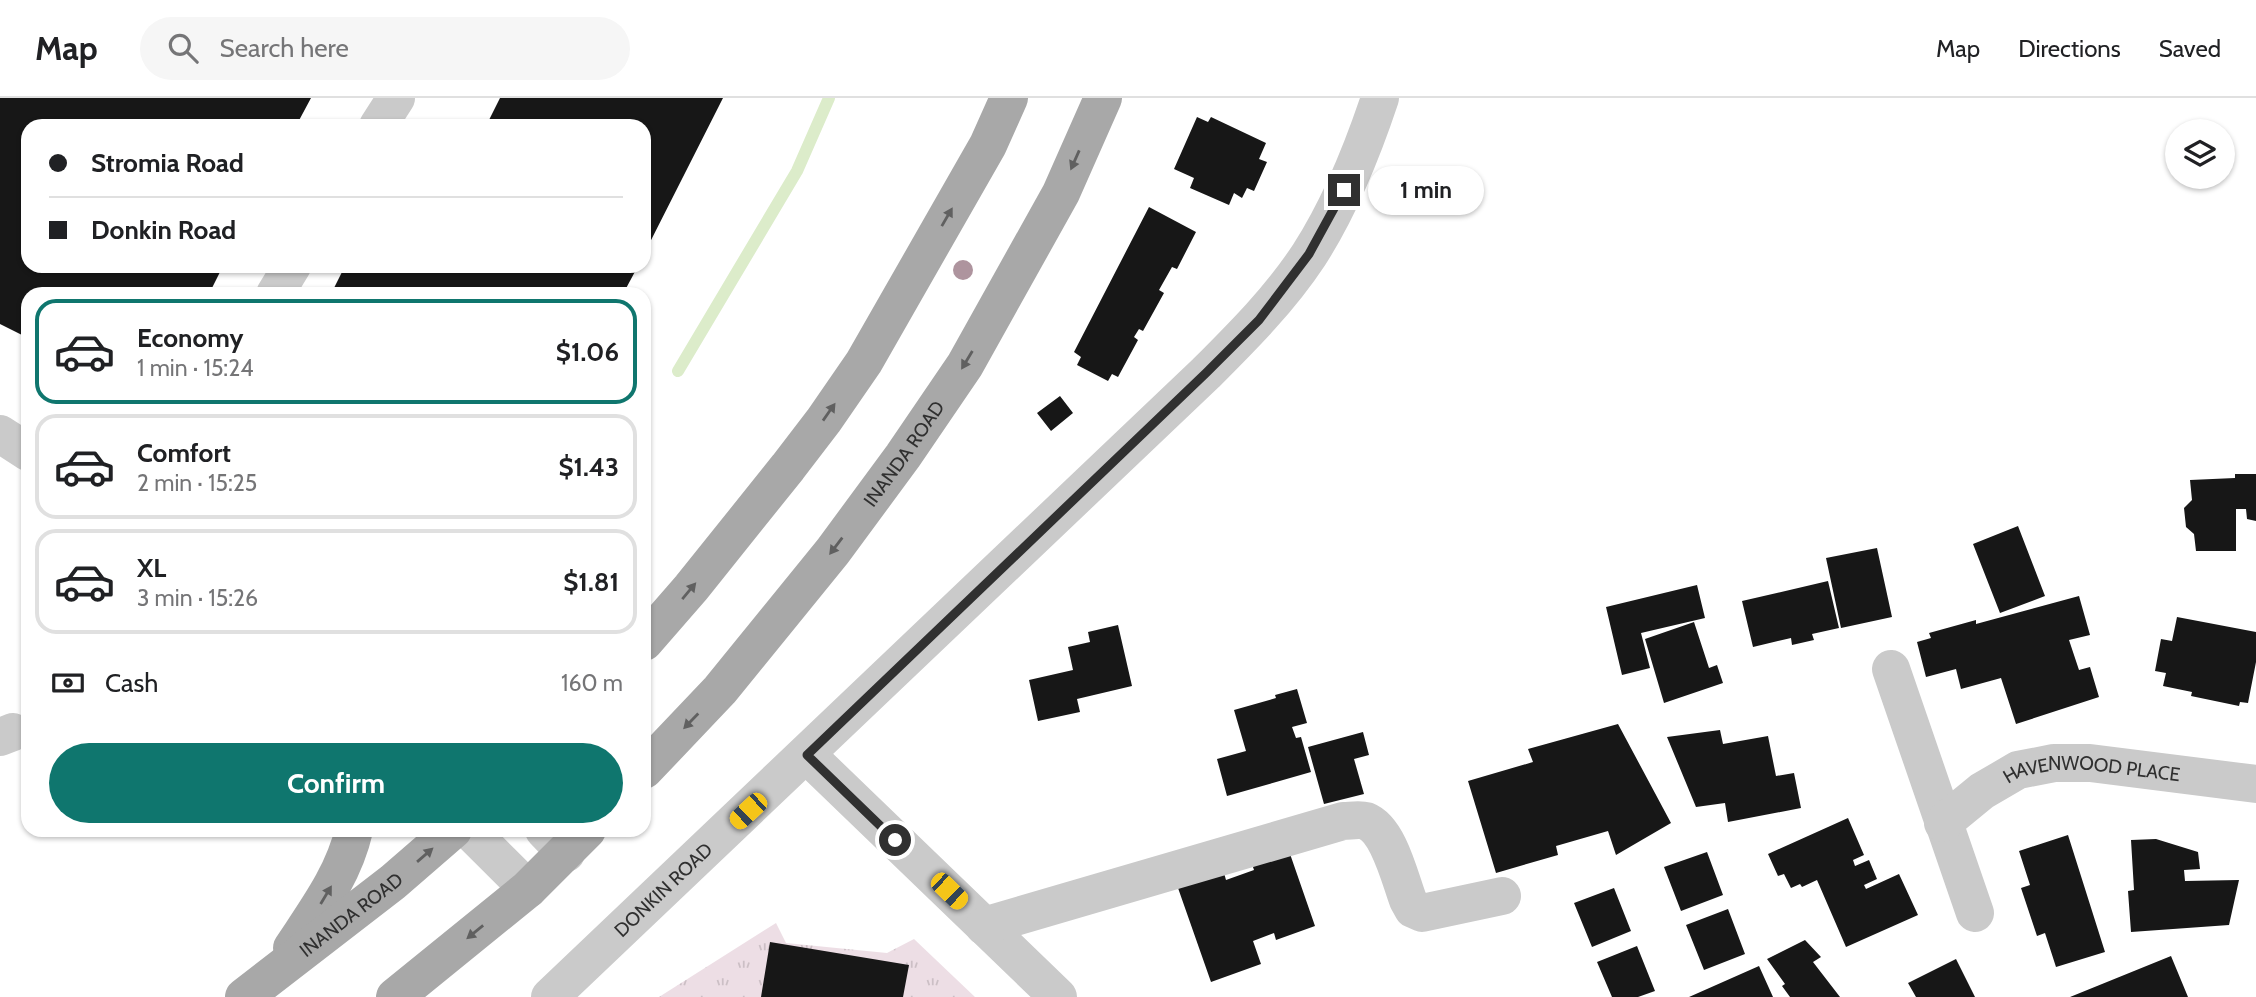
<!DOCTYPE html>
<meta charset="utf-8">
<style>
body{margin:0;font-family:Cabin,sans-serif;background:#f6f6f6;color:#202124;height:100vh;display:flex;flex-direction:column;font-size:26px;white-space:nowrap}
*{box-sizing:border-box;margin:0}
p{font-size:23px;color:#757577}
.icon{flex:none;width:38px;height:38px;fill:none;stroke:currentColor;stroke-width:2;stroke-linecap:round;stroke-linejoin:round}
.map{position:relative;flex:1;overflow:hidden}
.details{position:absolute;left:21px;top:189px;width:630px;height:550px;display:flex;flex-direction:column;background:#fff;border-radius:21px;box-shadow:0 2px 5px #0004}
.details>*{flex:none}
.top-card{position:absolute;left:21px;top:21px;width:630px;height:154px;border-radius:21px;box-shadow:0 2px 5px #0004;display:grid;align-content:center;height:154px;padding:0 28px;background:#fff}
.buttons{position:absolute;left:2165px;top:21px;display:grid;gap:14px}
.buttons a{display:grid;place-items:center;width:70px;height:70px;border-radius:50%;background:#fff;box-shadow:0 2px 5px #0004;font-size:35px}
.end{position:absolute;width:32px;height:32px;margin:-16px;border:9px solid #303030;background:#fff;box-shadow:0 0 0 4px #fff}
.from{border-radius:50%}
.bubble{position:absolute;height:49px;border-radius:24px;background:#fff;box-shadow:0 2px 5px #0004;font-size:23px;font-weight:800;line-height:49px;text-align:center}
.car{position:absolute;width:21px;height:42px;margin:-21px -10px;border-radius:9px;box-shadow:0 0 5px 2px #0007;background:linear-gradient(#f5c518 24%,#345 0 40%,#f5c518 0 76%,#345 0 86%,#f5c518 0)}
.top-card b{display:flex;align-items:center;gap:24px;height:66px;font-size:26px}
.top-card b+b{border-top:2px solid #e0e0e0}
.top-card i{width:18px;height:18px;background:#202124}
ul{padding:12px 0 0;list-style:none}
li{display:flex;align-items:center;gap:21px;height:105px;margin:0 14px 10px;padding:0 14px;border:4px solid #e0e0e0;border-radius:21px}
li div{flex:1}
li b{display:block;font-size:26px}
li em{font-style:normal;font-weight:800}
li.on{border-color:#0f766e}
li>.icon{width:63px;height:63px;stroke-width:1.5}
.pay{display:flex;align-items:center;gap:18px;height:77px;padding:0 28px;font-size:26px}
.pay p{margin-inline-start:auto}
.cta{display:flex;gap:14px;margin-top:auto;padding:14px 28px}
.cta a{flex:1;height:80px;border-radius:42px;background:#0f766e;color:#fff;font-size:28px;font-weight:800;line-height:80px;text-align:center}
header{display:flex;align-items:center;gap:42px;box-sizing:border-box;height:98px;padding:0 35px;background:#fff;border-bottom:2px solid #e0e0e0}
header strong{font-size:33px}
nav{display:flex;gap:38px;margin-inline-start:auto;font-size:24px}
.search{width:490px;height:63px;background:#f6f6f6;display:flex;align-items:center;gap:18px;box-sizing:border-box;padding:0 24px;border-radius:38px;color:#757577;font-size:26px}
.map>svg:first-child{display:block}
.park{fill:url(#park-tufts)}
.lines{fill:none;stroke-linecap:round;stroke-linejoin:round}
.stream{stroke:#dcecca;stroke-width:12}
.building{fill:#171717}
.minor{stroke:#cacaca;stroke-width:38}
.major{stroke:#a8a8a8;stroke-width:38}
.tree{fill:#ae949e}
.oneway{fill:#606060}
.route{stroke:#303030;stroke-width:9}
.labels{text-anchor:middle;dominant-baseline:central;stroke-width:7;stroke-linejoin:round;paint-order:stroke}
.street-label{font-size:19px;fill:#303030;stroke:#fff}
</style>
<header>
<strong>Map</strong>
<div class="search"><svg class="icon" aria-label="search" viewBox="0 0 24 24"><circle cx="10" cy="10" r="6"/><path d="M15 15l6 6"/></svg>Search here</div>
<nav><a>Map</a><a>Directions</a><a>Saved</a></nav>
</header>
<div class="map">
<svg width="2256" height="899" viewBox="0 0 2256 899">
<defs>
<pattern id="park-tufts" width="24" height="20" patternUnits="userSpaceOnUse" patternTransform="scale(1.75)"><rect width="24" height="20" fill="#eddee5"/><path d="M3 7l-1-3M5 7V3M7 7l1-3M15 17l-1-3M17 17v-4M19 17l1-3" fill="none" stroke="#ccbfc5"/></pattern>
</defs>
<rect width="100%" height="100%" fill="#fff"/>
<!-- park -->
<path class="park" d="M 776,825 L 786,845 L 887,855 L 914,841 L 975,899 L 659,899 Z"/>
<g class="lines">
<!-- stream -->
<path class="stream" d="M 678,273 L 797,73 L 829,0"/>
</g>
<!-- building -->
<path class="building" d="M 0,0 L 311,0 L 296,28 L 28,28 L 28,168 L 223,168 L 209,196 L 28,196 L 28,240 L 0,226 Z
M 500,0 L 723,0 L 644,156 L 644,28 L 486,28 Z
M 1197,19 L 1208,24 L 1211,19 L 1266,45 L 1259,61 L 1267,64 L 1254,93 L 1247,90 L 1242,100 L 1234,95 L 1229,107 L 1190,90 L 1194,80 L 1174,71 Z
M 1149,109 L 1196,134 L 1177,171 L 1172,169 L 1159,192 L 1164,195 L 1143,233 L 1139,231 L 1134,239 L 1138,242 L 1118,279 L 1112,276 L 1108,283 L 1077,267 L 1081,259 L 1074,254 Z
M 345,168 L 638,168 L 623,196 L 331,196 Z
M 1060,298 L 1073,315 L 1051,333 L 1037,315 Z
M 2235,376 L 2256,376 L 2256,423 L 2247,421 L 2246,411 L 2236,411 L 2236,453 L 2196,453 L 2194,436 L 2186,429 L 2184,410 L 2192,402 L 2190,382 L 2235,380 Z
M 2018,428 L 2045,498 L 2000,515 L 1973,446 Z
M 1877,450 L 1892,519 L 1841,530 L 1826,460 Z
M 1828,483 L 1839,530 L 1812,536 L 1814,542 L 1792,547 L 1791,540 L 1753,549 L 1742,503 Z
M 1697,487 L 1705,520 L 1641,535 L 1650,570 L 1622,577 L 1606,509 Z
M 2079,498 L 2090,537 L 2069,542 L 2079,572 L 2090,569 L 2099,599 L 2016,626 L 2001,580 L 1961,591 L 1956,571 L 1926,579 L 1917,544 L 1931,540 L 1929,535 L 1976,522 L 1976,526 Z
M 2177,519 L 2256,534 L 2256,564 L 2248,605 L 2240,604 L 2239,608 L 2191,598 L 2192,594 L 2163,588 L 2166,575 L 2155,573 L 2161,541 L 2172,543 Z
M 1694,524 L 1709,570 L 1717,567 L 1723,585 L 1664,605 L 1645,541 Z
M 1118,527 L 1132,588 L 1077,601 L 1080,614 L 1038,623 L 1029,582 L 1073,572 L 1068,549 L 1090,544 L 1088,534 Z
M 1297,591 L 1307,625 L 1292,629 L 1296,640 L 1301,639 L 1311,674 L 1227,698 L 1217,661 L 1246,653 L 1234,612 L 1276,600 L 1275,597 Z
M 1618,626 L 1671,725 L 1616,757 L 1608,733 L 1556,748 L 1558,757 L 1496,775 L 1468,683 L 1533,664 L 1528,651 Z
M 1720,632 L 1723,646 L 1768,638 L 1776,678 L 1794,675 L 1801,710 L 1728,724 L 1725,705 L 1696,709 L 1667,639 Z
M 1363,634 L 1369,657 L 1354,661 L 1364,696 L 1324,706 L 1308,649 Z
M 1848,720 L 1864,757 L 1853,762 L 1855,768 L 1869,762 L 1877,781 L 1864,787 L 1866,791 L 1899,776 L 1918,817 L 1846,849 L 1817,782 L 1802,789 L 1800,786 L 1791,790 L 1784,776 L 1778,778 L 1768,756 Z
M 2068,737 L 2105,854 L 2056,869 L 2045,835 L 2037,838 L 2021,790 L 2030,787 L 2019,753 Z
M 2156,741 L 2198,754 L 2200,771 L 2184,772 L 2185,783 L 2239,782 L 2229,827 L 2131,834 L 2128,793 L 2134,792 L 2131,742 Z
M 1289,753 L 1315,828 L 1276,842 L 1274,835 L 1253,843 L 1261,866 L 1211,884 L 1178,790 L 1224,775 L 1226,782 L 1254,772 L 1252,766 Z
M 1707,754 L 1723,797 L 1681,813 L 1664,769 Z
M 1614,790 L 1631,833 L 1592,849 L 1574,805 Z
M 1728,811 L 1745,856 L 1704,872 L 1686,827 Z
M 1805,842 L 1821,859 L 1813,864 L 1840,899 L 1790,899 L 1782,888 L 1785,886 L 1767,861 Z
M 770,844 L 909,867 L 903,899 L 761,899 Z
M 1637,848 L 1655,893 L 1638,899 L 1612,899 L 1597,864 Z
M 2171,858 L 2188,899 L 2070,899 Z
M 1956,861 L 1975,899 L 1916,899 L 1908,885 Z
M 1759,868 L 1773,899 L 1689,899 Z"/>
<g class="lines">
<!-- minor -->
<g class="minor">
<path d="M 378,28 L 396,0"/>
<path d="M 275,196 L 292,168"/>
<path d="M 0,336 L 28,354"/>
<path d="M 1891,571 L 1975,815"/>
<path d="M 0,639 L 13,634"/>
<path d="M 807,657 L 1058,899"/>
<path id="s1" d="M 1943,725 L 1982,693 L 2018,672 L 2054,665 L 2090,665 L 2256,686"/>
<path d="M 469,732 L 528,791"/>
<path d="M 544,732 L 566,755"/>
<path d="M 984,828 L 1343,723 C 1350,723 1359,721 1366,723 C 1389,732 1400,781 1408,802 L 1413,811 L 1422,815 L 1502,798"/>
<path id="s2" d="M 550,899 L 1206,275 C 1243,238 1280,201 1309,157 C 1340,109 1362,54 1380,0"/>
</g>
<!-- major -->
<g class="major">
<path d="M 644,544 L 691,490 L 788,369 L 824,322 L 864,264 L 988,47 L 1009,0"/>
<path id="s3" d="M 644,672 L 720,592 L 833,453 L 903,358 L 965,267 L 1061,95 L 1103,0"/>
<path d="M 292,850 C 317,812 344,776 354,732"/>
<path id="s4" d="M 244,899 L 393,784 L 453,732"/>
<path d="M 395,899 L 528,791 L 587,732"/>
</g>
</g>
<!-- trees -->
<circle class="tree" cx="963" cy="172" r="10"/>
<!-- one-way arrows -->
<defs><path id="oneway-solid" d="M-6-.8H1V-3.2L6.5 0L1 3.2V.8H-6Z" transform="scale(1.75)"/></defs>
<g class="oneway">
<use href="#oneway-solid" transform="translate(1075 62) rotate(114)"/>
<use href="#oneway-solid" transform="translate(947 119) rotate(-60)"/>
<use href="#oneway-solid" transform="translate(967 262) rotate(121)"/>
<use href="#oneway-solid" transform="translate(829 314) rotate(-55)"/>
<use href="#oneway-solid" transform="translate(836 448) rotate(127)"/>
<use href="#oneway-solid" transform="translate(689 493) rotate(-50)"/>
<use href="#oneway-solid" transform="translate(691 623) rotate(134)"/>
<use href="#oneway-solid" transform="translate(425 757) rotate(-41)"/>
<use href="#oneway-solid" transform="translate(326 797) rotate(-59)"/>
<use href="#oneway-solid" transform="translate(475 834) rotate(141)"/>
</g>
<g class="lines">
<!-- route -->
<path class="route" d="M 895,742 L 807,657 L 1206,275 L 1259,222 L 1309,156 L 1344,92"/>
</g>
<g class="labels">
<!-- street labels -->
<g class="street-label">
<text stroke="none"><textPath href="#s3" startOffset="410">INANDA ROAD</textPath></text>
<text stroke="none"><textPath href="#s1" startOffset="166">HAVENWOOD PLACE</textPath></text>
<text stroke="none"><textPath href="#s2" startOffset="156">DONKIN ROAD</textPath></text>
<text stroke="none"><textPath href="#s4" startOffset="135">INANDA ROAD</textPath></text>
</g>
</g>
</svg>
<div class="buttons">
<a><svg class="icon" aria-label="layers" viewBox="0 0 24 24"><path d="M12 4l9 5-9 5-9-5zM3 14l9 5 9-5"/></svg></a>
</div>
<i class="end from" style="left:895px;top:742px"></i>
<i class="end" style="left:1344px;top:92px"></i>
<div class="bubble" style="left:1368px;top:68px;width:116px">1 min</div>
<i class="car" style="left:748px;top:713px;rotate:227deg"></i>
<i class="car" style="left:949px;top:793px;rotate:134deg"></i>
<div class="top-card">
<b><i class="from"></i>Stromia Road</b>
<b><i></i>Donkin Road</b>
</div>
<section class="details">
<ul>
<li class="on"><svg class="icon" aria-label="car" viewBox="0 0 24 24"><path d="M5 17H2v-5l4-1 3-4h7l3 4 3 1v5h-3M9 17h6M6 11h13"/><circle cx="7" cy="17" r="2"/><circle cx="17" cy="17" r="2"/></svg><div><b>Economy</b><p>1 min · 15:24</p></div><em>$1.06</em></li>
<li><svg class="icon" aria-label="car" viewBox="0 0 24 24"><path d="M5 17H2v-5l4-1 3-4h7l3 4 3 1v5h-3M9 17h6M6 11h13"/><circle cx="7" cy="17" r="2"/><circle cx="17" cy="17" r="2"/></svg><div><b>Comfort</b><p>2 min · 15:25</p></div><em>$1.43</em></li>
<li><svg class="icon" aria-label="car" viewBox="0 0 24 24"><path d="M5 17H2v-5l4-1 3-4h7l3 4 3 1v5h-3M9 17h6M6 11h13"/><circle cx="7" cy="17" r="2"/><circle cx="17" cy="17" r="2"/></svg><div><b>XL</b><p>3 min · 15:26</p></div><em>$1.81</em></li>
</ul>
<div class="pay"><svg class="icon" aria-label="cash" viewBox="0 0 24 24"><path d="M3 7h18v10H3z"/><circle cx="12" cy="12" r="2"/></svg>Cash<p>160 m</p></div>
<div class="cta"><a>Confirm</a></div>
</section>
</div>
